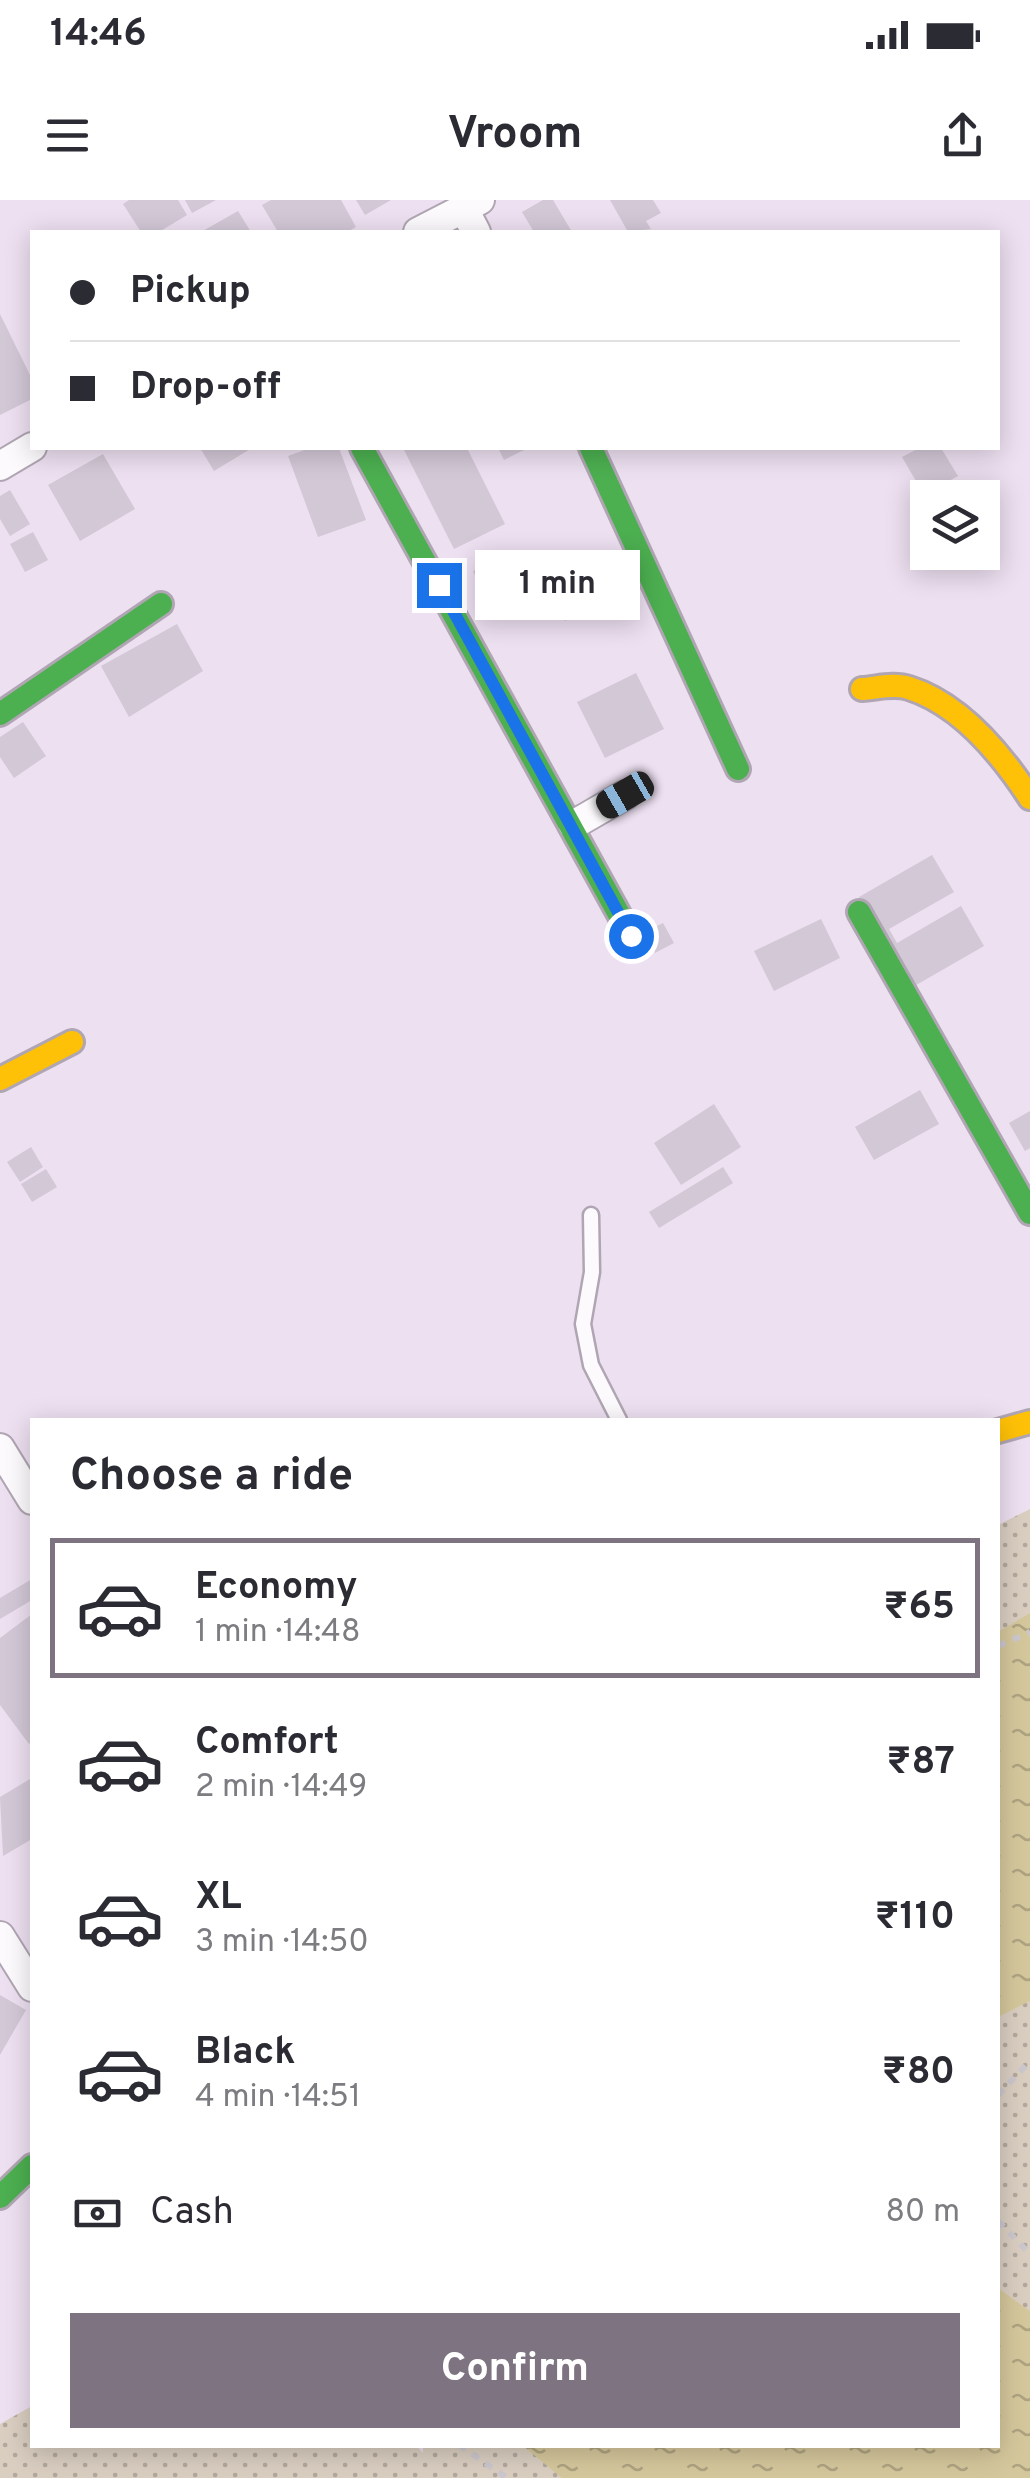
<!DOCTYPE html>
<meta charset="utf-8">
<style>
body{margin:0;font-family:Overpass,sans-serif;background:#f2f2f3;color:#2b2b33;height:100vh;display:flex;flex-direction:column;font-size:38px;white-space:nowrap}
*{box-sizing:border-box;margin:0}
p{font-size:32px;color:#7c7c81}
.icon{flex:none;width:55px;height:55px;fill:none;stroke:currentColor;stroke-width:2;stroke-linecap:round;stroke-linejoin:round}
.map{position:relative;flex:1;overflow:hidden}
.details{position:absolute;left:30px;top:1218px;width:970px;height:1030px;display:flex;flex-direction:column;background:#fff;border-radius:0px;box-shadow:0 5px 25px #0003}
.details>*{flex:none}
.guide{position:absolute;left:30px;top:30px;width:970px;height:220px;border-radius:0px;box-shadow:0 5px 25px #0003;display:grid;align-content:center;height:220px;padding:0 40px;background:#fff}
.fabs{position:absolute;left:910px;top:280px;display:grid;gap:20px}
.fabs a{display:grid;place-items:center;width:90px;height:90px;border-radius:0px;background:#fff;box-shadow:0 5px 25px #0003;font-size:50px}
.end{position:absolute;width:45px;height:45px;margin:-22px;border:12px solid #1a73e8;background:#fff;box-shadow:0 0 0 5px #fff}
.from{border-radius:50%}
.bubble{position:absolute;height:70px;border-radius:0px;background:#fff;box-shadow:0 5px 25px #0003;font-size:32px;font-weight:700;line-height:70px;text-align:center}
.car{position:absolute;width:30px;height:60px;margin:-30px -15px;border-radius:12px;box-shadow:0 0 8px 2px #0007;background:linear-gradient(#222 24%,#8ab4d8 0 40%,#222 0 76%,#8ab4d8 0 86%,#222 0)}
.guide b{display:flex;align-items:center;gap:35px;height:95px;font-size:38px}
.guide b+b{border-top:2px solid #e1e1e2}
.guide i{width:25px;height:25px;background:#2b2b33}
ul{padding:0;list-style:none}
li{display:flex;align-items:center;gap:30px;height:140px;margin:0 20px 15px;padding:0 20px;border:5px solid transparent;border-radius:0px}
li div{flex:1}
li b{display:block;font-size:38px}
li em{font-style:normal;font-weight:700}
li.current{border-color:#7e7381}
li>.icon{width:90px;height:90px;stroke-width:1.5}
h2{padding:0 40px;font-size:45px;line-height:120px}
.pay{display:flex;align-items:center;gap:25px;height:110px;padding:0 40px;font-size:38px}
.pay p{margin-inline-start:auto}
.cta{display:flex;gap:20px;margin-top:auto;padding:20px 40px}
.cta a{flex:1;height:115px;border-radius:0px;background:#7e7381;color:#fff;font-size:40px;font-weight:700;line-height:115px;text-align:center}
.status{display:flex;justify-content:space-between;align-items:center;height:70px;padding:0 50px;background:#fff;direction:ltr}
.status svg{height:28px;fill:currentColor}
header{display:flex;justify-content:space-between;align-items:center;height:130px;padding:0 40px;background:#fff;font-size:45px;font-weight:700}
.map>svg:first-child{display:block}
.park{fill:url(#park-dots)}
.water{fill:url(#water-ripples)}
.building{fill:#d3c8d6}
.lines{fill:none;stroke-linecap:round;stroke-linejoin:round}
.lane-casing{stroke:#b0a6b3;stroke-width:19}
.street-casing{stroke:#b0a6b3;stroke-width:32}
.fast-casing{stroke:#b0a6b3;stroke-width:28}
.slow-casing{stroke:#b0a6b3;stroke-width:28}
.path{stroke:#cbc7cd;stroke-width:6;stroke-dasharray:8 8;stroke-linecap:butt}
.lane{stroke:#fcfafd;stroke-width:14}
.street{stroke:#fcfafd;stroke-width:28}
.fast{stroke:#4caf50;stroke-width:22}
.slow{stroke:#ffc107;stroke-width:22}
.route{stroke:#1a73e8;stroke-width:12}
</style>
<div class="status"><b>14:46</b><svg viewBox="0 0 49 12"><path d="M0 12V9h3v3zM5 12V6h3v6zM10 12V3h3v9zM15 12V0h3v12zM26 1h20v11H26zM47 4h2v5h-2z"/></svg></div>
<header><svg class="icon" aria-label="menu" viewBox="0 0 24 24"><path d="M4 6h16M4 12h16M4 18h16"/></svg>Vroom<svg class="icon" aria-label="share" viewBox="0 0 24 24"><path d="M12 15V3M7 8l5-5 5 5M5 13v7h14v-7"/></svg></header>
<div class="map">
<svg width="1030" height="2278" viewBox="0 0 1030 2278">
<defs>
<pattern id="park-dots" width="8" height="8" patternUnits="userSpaceOnUse" patternTransform="scale(2.5)"><rect width="8" height="8" fill="#d9cec0"/><path d="M2 2h.1M6 6h.1" fill="none" stroke="#b2a89e" stroke-width="1.8" stroke-linecap="round"/></pattern>
<pattern id="water-ripples" width="26" height="14" patternUnits="userSpaceOnUse" patternTransform="scale(2.5)"><rect width="26" height="14" fill="#d5c79c"/><path d="M2 4q2-2 4 0t4 0M15 11q2-2 4 0t4 0" fill="none" stroke="#aea381"/></pattern>
</defs>
<rect width="100%" height="100%" fill="#ede0f1"/>
<!-- park -->
<path class="park" d="M 1030,1309 L 1030,2278 L 0,2278 L 0,2224 L 32,2206 L 32,2245 L 416,2245 L 423,2253 L 423,2245 L 998,2245 L 998,1325 Z"/>
<!-- water -->
<path class="water" d="M 1030,1413 L 1030,1801 L 998,1817 L 998,1432 Z
M 998,2088 L 1030,2111 L 1030,2278 L 562,2278 L 522,2245 L 998,2245 Z"/>
<!-- building -->
<path class="building" d="M 129,0 L 178,0 L 187,15 L 159,32 L 141,32 L 123,4 Z
M 185,0 L 216,0 L 192,13 Z
M 271,0 L 341,0 L 356,27 L 347,32 L 278,32 L 262,5 Z
M 356,0 L 391,0 L 365,15 Z
M 543,0 L 553,0 L 572,32 L 534,32 L 522,12 Z
M 610,0 L 653,0 L 661,13 L 646,21 L 651,29 L 628,32 Z
M 238,11 L 251,32 L 201,32 Z
M 0,114 L 32,179 L 32,199 L 0,215 Z
M 200,248 L 252,248 L 214,271 Z
M 310,248 L 339,248 L 366,320 L 318,337 L 288,256 Z
M 403,248 L 467,248 L 505,324 L 454,349 Z
M 498,248 L 528,248 L 504,260 Z
M 919,248 L 941,248 L 958,276 L 924,295 L 902,257 Z
M 103,254 L 135,309 L 80,341 L 48,285 Z
M 10,290 L 30,324 L 10,336 L 0,319 L 0,296 Z
M 33,332 L 48,360 L 25,372 L 10,344 Z
M 517,351 L 534,393 L 491,412 L 473,371 Z
M 592,374 L 605,402 L 565,421 L 552,393 Z
M 177,424 L 203,471 L 129,517 L 101,466 Z
M 636,473 L 664,529 L 605,558 L 577,502 Z
M 23,522 L 46,556 L 14,578 L 0,557 L 0,537 Z
M 932,655 L 954,692 L 889,729 L 897,743 L 961,706 L 984,746 L 911,788 L 859,697 Z
M 821,719 L 840,758 L 774,791 L 754,751 Z
M 663,723 L 674,743 L 655,753 L 644,732 Z
M 920,890 L 939,924 L 874,960 L 855,927 Z
M 714,904 L 741,947 L 681,985 L 654,943 Z
M 1030,911 L 1030,948 L 1025,951 L 1009,923 Z
M 31,947 L 43,967 L 20,982 L 7,962 Z
M 723,967 L 733,983 L 659,1028 L 649,1012 Z
M 46,969 L 57,987 L 32,1002 L 21,984 Z
M 32,1379 L 32,1400 L 0,1419 L 0,1398 Z
M 32,1414 L 32,1541 L 29,1544 L 0,1505 L 0,1438 Z
M 30,1579 L 32,1639 L 3,1656 L 0,1597 Z
M 0,1795 L 26,1810 L 0,1855 Z"/>
<g class="lines">
<!-- lane casing -->
<g class="lane-casing">
<path id="lane" d="M 591,1015 L 592,1072 L 583,1124 L 591,1165 L 619,1220"/>
</g>
<!-- street casing -->
<g class="street-casing">
<path id="street" d="M 464,9 L 476,32
M 418,32 L 480,0
M 0,266 L 32,247
M 573,625 L 625,595
M 0,1248 L 32,1300
M 0,1736 L 32,1787"/>
</g>
<!-- fast casing -->
<g class="fast-casing">
<path id="fast" d="M 362,248 L 631,736
M 591,248 L 738,569
M 0,514 L 161,404
M 859,712 L 1030,1013
M 0,1997 L 32,1966"/>
</g>
<!-- slow casing -->
<g class="slow-casing">
<path id="slow" d="M 862,489 C 877,488 894,483 909,488 C 960,504 1002,555 1030,598
M 0,879 L 72,842
M 998,1231 L 1030,1222"/>
</g>
<!-- path -->
<path class="path" d="M 998,1446 L 1030,1432
M 998,1895 L 1030,1861
M 998,2021 L 1030,2054
M 459,2245 L 507,2278"/>
<!-- lane -->
<use href="#lane" class="lane"/>
<!-- street -->
<use href="#street" class="street"/>
<!-- fast -->
<use href="#fast" class="fast"/>
<!-- slow -->
<use href="#slow" class="slow"/>
</g>
<g class="lines">
<!-- route -->
<path class="route" d="M 439,385 L 631,736"/>
</g>
</svg>
<div class="fabs">
<a><svg class="icon" aria-label="layers" viewBox="0 0 24 24"><path d="M12 4l9 5-9 5-9-5zM3 14l9 5 9-5"/></svg></a>
</div>
<i class="end from" style="left:631px;top:736px"></i>
<i class="end" style="left:439px;top:385px"></i>
<div class="bubble" style="left:475px;top:350px;width:165px">1 min</div>
<i class="car" style="left:625px;top:595px;rotate:240deg"></i>
<div class="guide">
<b><i class="from"></i>Pickup</b>
<b><i></i>Drop-off</b>
</div>
<section class="details">
<h2>Choose a ride</h2>
<ul>
<li class="current"><svg class="icon" aria-label="car" viewBox="0 0 24 24"><path d="M5 17H2v-5l4-1 3-4h7l3 4 3 1v5h-3M9 17h6M6 11h13"/><circle cx="7" cy="17" r="2"/><circle cx="17" cy="17" r="2"/></svg><div><b>Economy</b><p>1 min · 14:48</p></div><em>₹65</em></li>
<li><svg class="icon" aria-label="car" viewBox="0 0 24 24"><path d="M5 17H2v-5l4-1 3-4h7l3 4 3 1v5h-3M9 17h6M6 11h13"/><circle cx="7" cy="17" r="2"/><circle cx="17" cy="17" r="2"/></svg><div><b>Comfort</b><p>2 min · 14:49</p></div><em>₹87</em></li>
<li><svg class="icon" aria-label="car" viewBox="0 0 24 24"><path d="M5 17H2v-5l4-1 3-4h7l3 4 3 1v5h-3M9 17h6M6 11h13"/><circle cx="7" cy="17" r="2"/><circle cx="17" cy="17" r="2"/></svg><div><b>XL</b><p>3 min · 14:50</p></div><em>₹110</em></li>
<li><svg class="icon" aria-label="car" viewBox="0 0 24 24"><path d="M5 17H2v-5l4-1 3-4h7l3 4 3 1v5h-3M9 17h6M6 11h13"/><circle cx="7" cy="17" r="2"/><circle cx="17" cy="17" r="2"/></svg><div><b>Black</b><p>4 min · 14:51</p></div><em>₹80</em></li>
</ul>
<div class="pay"><svg class="icon" aria-label="cash" viewBox="0 0 24 24"><path d="M3 7h18v10H3z"/><circle cx="12" cy="12" r="2"/></svg>Cash<p>80 m</p></div>
<div class="cta"><a>Confirm</a></div>
</section>
</div>
